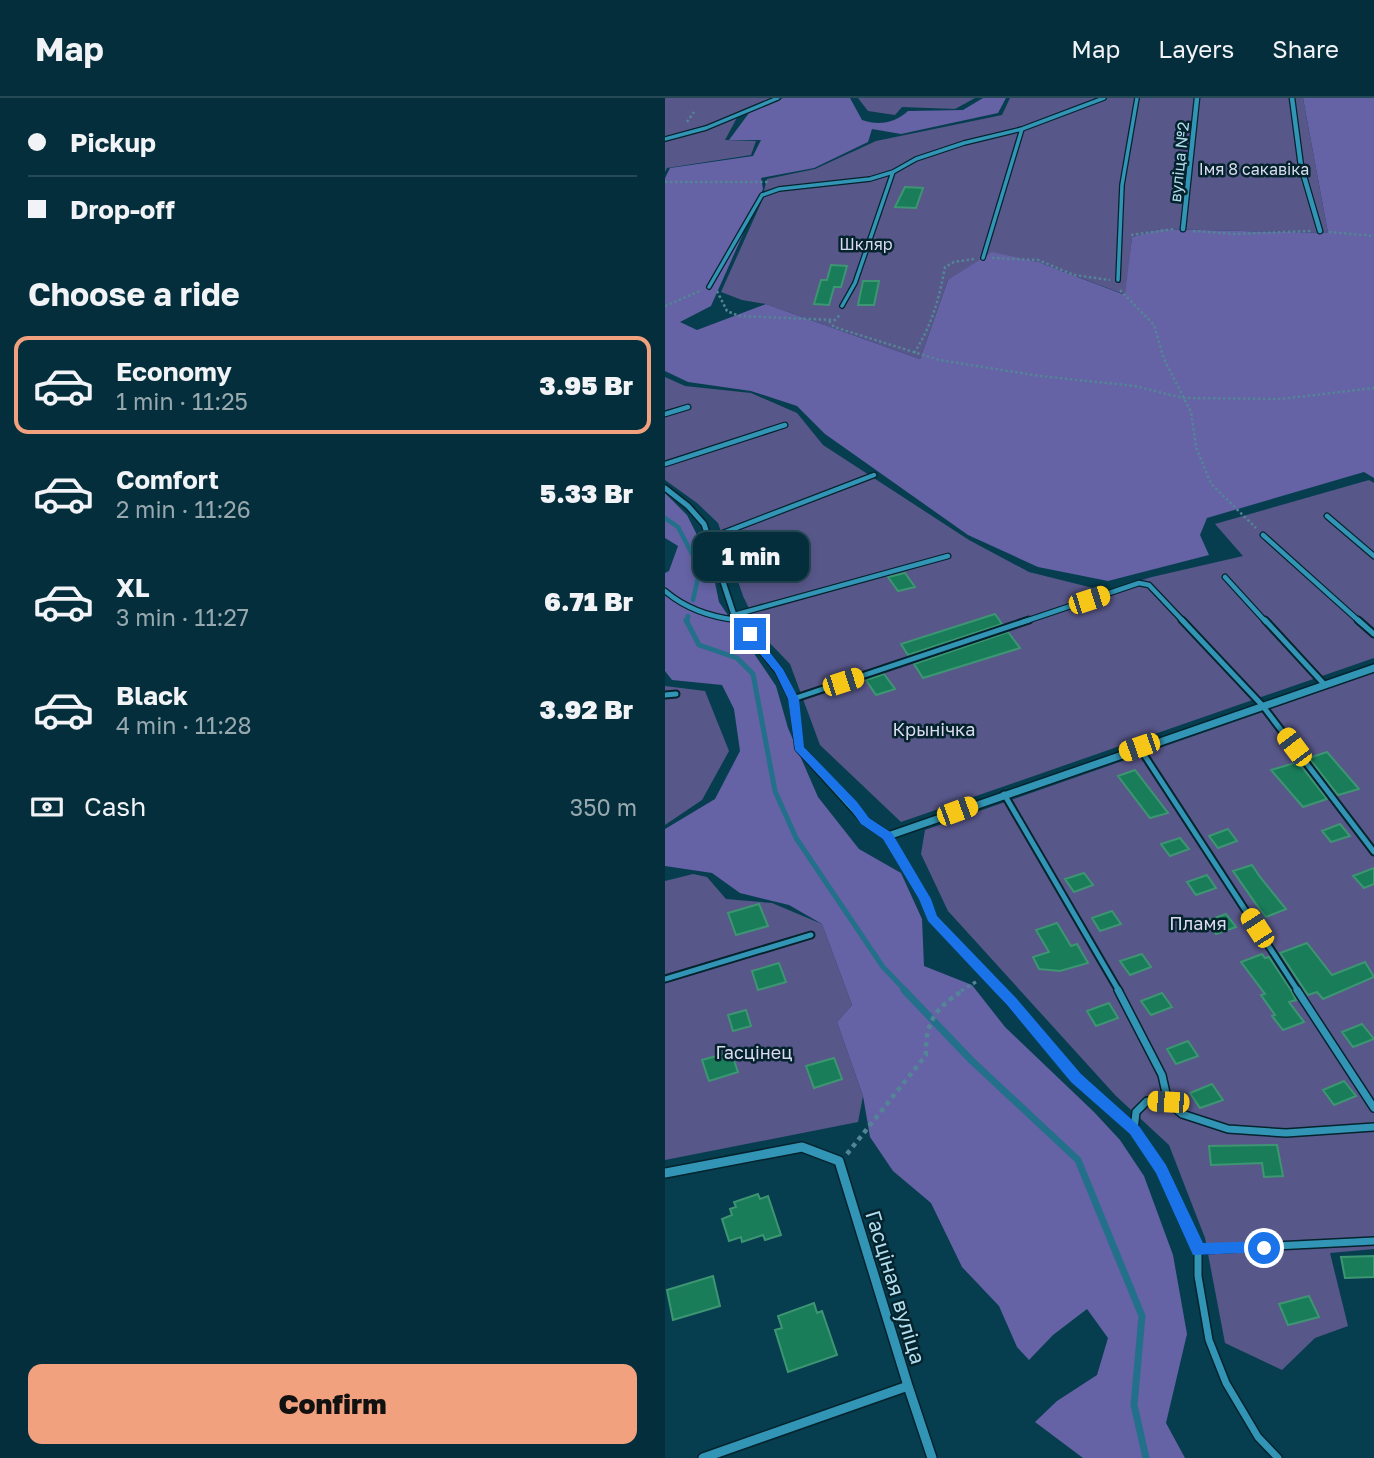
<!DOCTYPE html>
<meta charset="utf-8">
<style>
body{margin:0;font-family:"Golos Text",sans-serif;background:#123a46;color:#f1f3f6;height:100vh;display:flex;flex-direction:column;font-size:26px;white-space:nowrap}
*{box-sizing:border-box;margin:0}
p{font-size:23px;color:#97a8af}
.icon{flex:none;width:38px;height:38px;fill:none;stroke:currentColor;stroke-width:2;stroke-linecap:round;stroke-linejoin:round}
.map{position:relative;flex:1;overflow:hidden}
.panel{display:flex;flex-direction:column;background:#042e3b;width:665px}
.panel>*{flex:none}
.banner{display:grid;align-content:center;height:154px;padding:0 28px;background:#042e3b}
.end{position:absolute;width:32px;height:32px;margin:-16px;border:9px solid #1a73e8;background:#fff;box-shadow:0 0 0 4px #fff}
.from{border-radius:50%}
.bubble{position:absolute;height:49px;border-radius:14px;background:#042e3b;box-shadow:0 4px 10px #0003,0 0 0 2px #254a55;font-size:23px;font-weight:800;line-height:49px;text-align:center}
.car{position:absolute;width:21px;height:42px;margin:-21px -10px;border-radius:9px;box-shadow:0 0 5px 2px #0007;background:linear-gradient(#f5c518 24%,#345 0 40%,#f5c518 0 76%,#345 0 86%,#f5c518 0)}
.banner b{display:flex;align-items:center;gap:24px;height:66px;font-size:26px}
.banner b+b{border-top:2px solid #254a55}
.banner i{width:18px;height:18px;background:#f1f3f6}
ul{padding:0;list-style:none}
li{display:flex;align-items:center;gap:21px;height:98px;margin:0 14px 10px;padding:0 14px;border:4px solid transparent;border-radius:14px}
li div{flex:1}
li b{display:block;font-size:26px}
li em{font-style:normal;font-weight:800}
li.current{border-color:#f2a17e}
li>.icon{width:63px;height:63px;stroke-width:1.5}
h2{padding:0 28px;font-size:32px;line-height:84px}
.pay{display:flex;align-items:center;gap:18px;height:77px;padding:0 28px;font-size:26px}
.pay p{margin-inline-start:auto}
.primary-button{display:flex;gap:14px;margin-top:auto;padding:14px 28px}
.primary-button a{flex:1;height:80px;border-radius:14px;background:#f2a17e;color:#111;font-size:28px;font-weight:800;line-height:80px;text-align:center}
header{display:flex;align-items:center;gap:42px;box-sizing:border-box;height:98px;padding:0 35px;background:#042e3b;border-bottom:2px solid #254a55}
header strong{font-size:33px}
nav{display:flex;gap:38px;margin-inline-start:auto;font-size:24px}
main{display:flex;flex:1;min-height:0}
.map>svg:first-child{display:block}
.green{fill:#58578a}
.forest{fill:#6562a5}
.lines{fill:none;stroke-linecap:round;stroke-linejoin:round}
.stream-far2{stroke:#23708a;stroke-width:4.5}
.stream-far1{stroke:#23708a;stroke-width:5}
.stream{stroke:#23708a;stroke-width:7}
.building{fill:#197d5a;stroke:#3d9572;stroke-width:2}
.service-far3-casing{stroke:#04232d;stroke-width:6}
.service-far2-casing{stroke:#04232d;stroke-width:7}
.service-far1-casing{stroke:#04232d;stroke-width:9}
.service-casing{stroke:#04232d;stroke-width:10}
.minor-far3-casing{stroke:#04232d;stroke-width:7}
.minor-far2-casing{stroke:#04232d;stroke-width:8}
.minor-far1-casing{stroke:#04232d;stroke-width:10}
.minor-casing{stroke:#04232d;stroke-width:12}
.path-far2{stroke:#538596;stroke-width:2.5;stroke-dasharray:2.5 2.5;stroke-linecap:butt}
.path-far1{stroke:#538596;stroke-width:3.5;stroke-dasharray:3.5 3.5;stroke-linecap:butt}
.path{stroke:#538596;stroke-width:4.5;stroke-dasharray:4.5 4.5;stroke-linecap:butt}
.service-far3{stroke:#3395b5;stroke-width:3.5}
.service-far2{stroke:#3395b5;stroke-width:4.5}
.service-far1{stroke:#3395b5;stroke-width:5}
.service{stroke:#3395b5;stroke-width:7}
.minor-far3{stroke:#3395b5;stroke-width:4.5}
.minor-far2{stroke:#3395b5;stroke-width:5}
.minor-far1{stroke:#3395b5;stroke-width:7}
.minor{stroke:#3395b5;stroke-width:9}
.route{fill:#1a73e8}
.labels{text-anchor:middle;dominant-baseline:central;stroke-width:5;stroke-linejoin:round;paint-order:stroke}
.far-street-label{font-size:16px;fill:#b2ddee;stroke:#04232d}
.far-park-label{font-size:16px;fill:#dadbef;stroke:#04232d}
.park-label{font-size:18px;fill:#dadbef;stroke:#04232d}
.near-street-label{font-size:21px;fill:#b2ddee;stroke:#04232d}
</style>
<header>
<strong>Map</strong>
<nav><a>Map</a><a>Layers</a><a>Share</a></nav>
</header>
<main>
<section class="panel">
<div class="banner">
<b><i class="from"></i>Pickup</b>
<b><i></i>Drop-off</b>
</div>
<h2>Choose a ride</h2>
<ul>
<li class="current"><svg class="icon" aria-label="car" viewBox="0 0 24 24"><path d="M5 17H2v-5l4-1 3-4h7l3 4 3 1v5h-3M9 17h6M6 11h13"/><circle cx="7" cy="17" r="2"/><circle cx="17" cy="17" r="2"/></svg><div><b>Economy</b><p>1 min · 11:25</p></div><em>3.95 Br</em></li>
<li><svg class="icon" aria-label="car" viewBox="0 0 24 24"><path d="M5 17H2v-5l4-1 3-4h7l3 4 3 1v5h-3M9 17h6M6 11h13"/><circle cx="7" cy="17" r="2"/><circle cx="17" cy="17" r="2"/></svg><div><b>Comfort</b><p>2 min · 11:26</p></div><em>5.33 Br</em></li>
<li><svg class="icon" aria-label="car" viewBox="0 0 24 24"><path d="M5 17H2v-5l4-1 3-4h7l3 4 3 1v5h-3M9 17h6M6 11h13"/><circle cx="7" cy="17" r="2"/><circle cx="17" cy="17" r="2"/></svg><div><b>XL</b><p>3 min · 11:27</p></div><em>6.71 Br</em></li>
<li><svg class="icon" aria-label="car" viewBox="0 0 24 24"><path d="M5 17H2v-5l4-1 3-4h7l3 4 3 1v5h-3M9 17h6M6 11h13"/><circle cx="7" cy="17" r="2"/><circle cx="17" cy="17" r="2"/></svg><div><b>Black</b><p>4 min · 11:28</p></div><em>3.92 Br</em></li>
</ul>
<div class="pay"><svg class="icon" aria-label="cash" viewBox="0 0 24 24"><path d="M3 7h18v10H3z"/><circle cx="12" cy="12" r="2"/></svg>Cash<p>350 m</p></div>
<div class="primary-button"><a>Confirm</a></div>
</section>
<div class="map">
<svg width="709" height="1360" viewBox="0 0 709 1360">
<rect width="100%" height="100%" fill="#063e4f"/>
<!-- green -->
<path class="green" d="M 0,0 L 108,0 L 75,14 L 60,42 L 91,43 L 86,57 L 2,70 L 0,74 Z
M 193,0 L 310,0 L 290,11 L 237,9 L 230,17 L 203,13 Z
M 345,0 L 638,0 L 663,135 L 496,131 L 467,139 L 461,197 L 376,165 L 283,182 L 255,261 L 101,206 L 77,202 L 56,194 L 96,105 L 102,81 L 150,71 L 211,43 L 337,17 Z
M 0,279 L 20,288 L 86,295 L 132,315 L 158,347 L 304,442 L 364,474 L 440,493 L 487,479 L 578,458 L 550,426 L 704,382 L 709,385 L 709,560 L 236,724 L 155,647 L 125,566 L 97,537 L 78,498 L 53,425 L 32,405 L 0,382 Z
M 709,575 L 709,1151 L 665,1155 L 683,1228 L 650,1240 L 617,1272 L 560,1245 L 540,1140 L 504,1047 L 451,998 L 283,813 L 256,756 L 260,732 Z
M 0,588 L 40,593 L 64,653 L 37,702 L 0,727 Z
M 28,776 L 42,779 L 61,801 L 107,805 L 157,826 L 187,907 L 172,924 L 198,998 L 193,1024 L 0,1062 L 0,783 Z"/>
<!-- forest -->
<path class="forest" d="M 118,0 L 185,0 L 197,22 C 214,28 230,25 243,13 L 298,12 L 318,0 L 341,0 L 333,15 L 236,36 L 207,31 L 203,44 L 149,70 L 96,80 L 98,91 L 46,208 L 15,224 L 32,232 L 101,206 L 255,261 L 283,182 L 327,154 L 376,165 L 460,197 L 467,139 L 496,131 L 663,135 L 638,0 L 709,0 L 709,380 L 699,374 L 542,420 L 535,437 L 544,457 L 443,483 L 373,469 L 303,437 L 160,336 L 132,308 L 86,293 L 23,284 L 0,273 L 0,80 L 5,70 L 88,58 L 96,42 L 64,42 L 84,15 Z
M 0,395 L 22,417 L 34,441 L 48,475 L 54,504 L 111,588 L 123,630 L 153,699 L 194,751 L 236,775 L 257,821 L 259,868 L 307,887 L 340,929 L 429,1014 L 455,1042 L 479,1078 L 508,1157 L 522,1236 L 501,1325 L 520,1360 L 418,1360 L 370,1324 L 392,1303 L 432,1277 L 443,1240 L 422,1211 L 388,1237 L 364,1262 L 352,1249 L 334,1208 L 297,1169 L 266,1105 L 228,1073 L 205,1039 L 198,998 L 172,924 L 187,907 L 157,826 L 124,807 L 75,795 L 47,775 L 0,768 L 0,731 L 50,701 L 75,653 L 69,611 L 57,587 L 7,582 L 0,573 L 0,475 L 4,473 L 13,448 L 0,440 Z"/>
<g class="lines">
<!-- stream-far2 -->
<path class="stream-far2" d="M 0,420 L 13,429 L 35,471 L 28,502
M 22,524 L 23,518"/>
<!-- stream-far1 -->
<path class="stream-far1" d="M 21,522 L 34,547 L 72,560 L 88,576 L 110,693 L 131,740 L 218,869 L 241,893"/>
<!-- stream -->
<path class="stream" d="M 239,892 L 306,962 L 413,1062 L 477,1218 L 469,1307 L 481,1360"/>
</g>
<!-- building -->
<path class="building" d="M 240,89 L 258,90 L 251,110 L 230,109 Z
M 166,167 L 182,168 L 176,189 L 169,189 L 164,207 L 149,206 L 156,182 L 162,182 Z
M 198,183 L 214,183 L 209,207 L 193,207 Z
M 240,475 L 250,489 L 233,493 L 223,479 Z
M 330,516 L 337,526 L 243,557 L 236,546 Z
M 343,534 L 355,550 L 258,580 L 249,566 Z
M 219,576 L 230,591 L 211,597 L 201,582 Z
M 662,654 L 694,691 L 673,697 L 644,660 Z
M 633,664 L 662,701 L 638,709 L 606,672 Z
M 470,672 L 503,715 L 485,720 L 453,678 Z
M 675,726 L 685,738 L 666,744 L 657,733 Z
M 563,731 L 572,743 L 553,750 L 544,738 Z
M 515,740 L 524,751 L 505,758 L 496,746 Z
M 587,767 L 595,779 L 621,811 L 601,819 L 591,806 L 568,773 Z
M 709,770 L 709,786 L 699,790 L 688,778 Z
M 419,775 L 428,787 L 409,794 L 400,781 Z
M 542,777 L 551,790 L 531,797 L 522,784 Z
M 94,806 L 103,828 L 71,837 L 63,815 Z
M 447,813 L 456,826 L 435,833 L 427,820 Z
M 561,816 L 571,829 L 551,836 L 541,823 Z
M 392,825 L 406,848 L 412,846 L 423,865 L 395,873 L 374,871 L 368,859 L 384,854 L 371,832 Z
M 642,845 L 667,877 L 700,864 L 709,879 L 658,901 L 652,894 L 643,897 L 615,855 Z
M 477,856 L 486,869 L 465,877 L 455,863 Z
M 597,856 L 600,860 L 604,859 L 626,892 L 631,902 L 624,904 L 639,924 L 618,932 L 607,918 L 610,917 L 596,897 L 600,896 L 576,864 Z
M 114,865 L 121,884 L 93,892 L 87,873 Z
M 497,895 L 507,909 L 486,917 L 476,903 Z
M 444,905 L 453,920 L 431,928 L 422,913 Z
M 81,912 L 86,928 L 68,933 L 63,917 Z
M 697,926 L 709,941 L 688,949 L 677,934 Z
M 523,943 L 533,958 L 511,966 L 502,951 Z
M 66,954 L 73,974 L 44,983 L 37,962 Z
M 169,960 L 177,981 L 149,990 L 141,968 Z
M 679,983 L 691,998 L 669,1007 L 658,992 Z
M 547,986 L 558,1002 L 535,1010 L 525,995 Z
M 612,1047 L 618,1078 L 599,1079 L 597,1065 L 546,1067 L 544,1048 Z
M 93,1096 L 95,1101 L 103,1098 L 116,1137 L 100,1142 L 98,1137 L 77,1144 L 76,1139 L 64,1143 L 57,1121 L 67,1117 L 65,1111 L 71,1109 L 69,1104 Z
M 709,1158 L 709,1179 L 680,1180 L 676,1159 Z
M 48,1178 L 55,1208 L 8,1222 L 2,1192 Z
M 644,1198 L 654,1219 L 623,1227 L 614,1206 Z
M 149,1205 L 152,1215 L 157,1213 L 172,1257 L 123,1274 L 110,1232 L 117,1230 L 113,1218 Z"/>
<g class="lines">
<!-- service-far3 casing -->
<g class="service-far3-casing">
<path id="service-far3" d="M 0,41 L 41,30 L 113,0
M 318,160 L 357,31
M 453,182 L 457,87 L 472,0
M 44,189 L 97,97 L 114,91 L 205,81 L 228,74 L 251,61 L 299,45 L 357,31 L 439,0
M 177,208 L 190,185 L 228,74"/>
</g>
<!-- service-far2 casing -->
<g class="service-far2-casing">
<path id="service-far2" d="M 0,316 L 23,309
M 0,366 L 120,327
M 662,418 L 709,458
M 598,437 L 695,524
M 45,440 L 209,377
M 560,479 L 601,524
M 0,493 C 21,511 45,519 72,522
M 69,517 L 283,458
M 358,524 L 474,485 L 484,487 L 519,524"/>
</g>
<!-- service-far1 casing -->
<g class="service-far1-casing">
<path id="service-far1" d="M 517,522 L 597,607 L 709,754
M 600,522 L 659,586
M 693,522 L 709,536
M 0,597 L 11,596
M 128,601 L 364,522
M 474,649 L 633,893
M 339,696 L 454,893
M 223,738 L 260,801 L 267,820 L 337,893
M 0,881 L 146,837"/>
</g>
<!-- service casing -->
<g class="service-casing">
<path id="service" d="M 335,892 L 411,980 L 469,1032 L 496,1072 L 533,1152 L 533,1178 L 544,1242 L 561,1285 L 593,1339 L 613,1360
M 453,892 L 497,977 L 503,1004
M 632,892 L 709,1010
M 469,1032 L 471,1014 L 482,1003 L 503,1004 L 517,1016 L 563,1031 L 621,1035 L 709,1029
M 533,1152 L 709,1143"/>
</g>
<!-- minor-far3 casing -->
<g class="minor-far3-casing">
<path id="minor-far3" d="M 627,0 L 636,68 L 655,133
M 518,131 L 532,0"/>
</g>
<!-- minor-far2 casing -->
<g class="minor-far2-casing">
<path id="minor-far2" d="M 0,390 L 23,408 L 39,426 L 69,517 L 74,524"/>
</g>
<!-- minor-far1 casing -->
<g class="minor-far1-casing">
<path id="minor-far1" d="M 73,522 L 114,573 L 128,601 L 134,650 L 200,723 L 223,738 L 709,570"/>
</g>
<!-- minor casing -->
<g class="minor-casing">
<path id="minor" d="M 0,1075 L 137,1049 L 174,1063 L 243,1288 L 38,1360
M 243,1288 L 267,1360"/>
</g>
<!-- path-far2 -->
<path class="path-far2" d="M 22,24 L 29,14
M 0,84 L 103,84
M 528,133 L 570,136 L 646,133
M 664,134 L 709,138
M 466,137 L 510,131
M 327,160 L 373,162 L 409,177 L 445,182
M 455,192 L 489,227 L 499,261 L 526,314 L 531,349 L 546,386 L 591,430
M 52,193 L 62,213 L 74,218 L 170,222 L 175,217
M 0,208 L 37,192
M 164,223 L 169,229 L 274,262 L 375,278 L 470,288 L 518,300 L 616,301 L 709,290
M 249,255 C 267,227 274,201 280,169 L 289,164 L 309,161"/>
<!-- path-far1 -->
<path class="path-far1" d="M 296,893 L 314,882"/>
<!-- path -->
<path class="path" d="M 182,1056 L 261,957 C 260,924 271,909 299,892"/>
<!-- service-far3 -->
<use href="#service-far3" class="service-far3"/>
<!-- service-far2 -->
<use href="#service-far2" class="service-far2"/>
<!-- service-far1 -->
<use href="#service-far1" class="service-far1"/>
<!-- service -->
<use href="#service" class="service"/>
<!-- minor-far3 -->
<use href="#minor-far3" class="minor-far3"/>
<!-- minor-far2 -->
<use href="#minor-far2" class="minor-far2"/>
<!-- minor-far1 -->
<use href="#minor-far1" class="minor-far1"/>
<!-- minor -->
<use href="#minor" class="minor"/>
</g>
<!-- route -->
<path class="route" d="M 81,534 L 89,534 L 118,571 L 134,601 L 139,649 L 192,704 L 204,720 L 227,735 L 266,801 L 272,818 L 351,900 L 416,976 L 474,1028 L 501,1067 L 538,1145 L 599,1143 L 604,1145 L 607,1150 L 604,1154 L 528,1157 L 491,1075 L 465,1036 L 406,984 L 342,907 L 263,823 L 254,801 L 218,741 L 196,726 L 184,709 L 130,652 L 123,601 L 110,574 L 81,539 Z"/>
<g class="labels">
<!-- far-street labels -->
<g class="far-street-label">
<text transform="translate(514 64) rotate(-84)">вуліца №2</text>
</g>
<!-- far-park labels -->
<g class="far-park-label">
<text x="589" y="71">Імя 8 сакавіка</text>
<text x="201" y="146">Шкляр</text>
</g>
<!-- park labels -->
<g class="park-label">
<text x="269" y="631">Крынічка</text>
<text x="533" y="825">Пламя</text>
<text x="89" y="954">Гасцінец</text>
</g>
<!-- near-street labels -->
<g class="near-street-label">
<text transform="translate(231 1189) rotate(73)">Гасціная вуліца</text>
</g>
</g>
</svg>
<i class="end from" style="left:599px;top:1150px"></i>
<i class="end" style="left:85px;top:536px"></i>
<div class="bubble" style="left:28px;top:434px;width:116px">1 min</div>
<i class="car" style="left:424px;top:502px;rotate:72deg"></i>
<i class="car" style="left:178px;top:584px;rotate:72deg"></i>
<i class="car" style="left:474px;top:649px;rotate:251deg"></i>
<i class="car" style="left:629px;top:649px;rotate:323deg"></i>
<i class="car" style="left:292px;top:713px;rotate:70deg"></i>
<i class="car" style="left:592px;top:830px;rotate:327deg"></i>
<i class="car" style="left:503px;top:1004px;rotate:273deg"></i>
</div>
</main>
